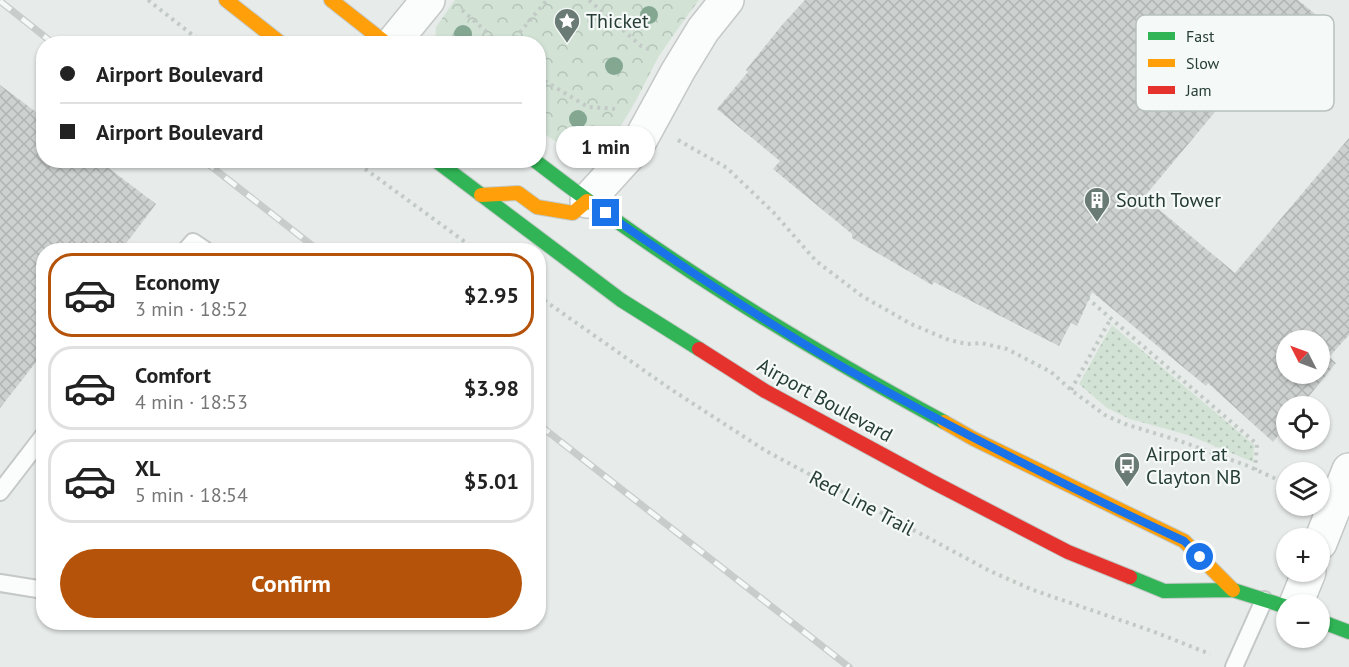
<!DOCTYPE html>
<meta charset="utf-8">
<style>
body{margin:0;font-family:"PT Sans",sans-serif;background:#f6f6f6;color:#222;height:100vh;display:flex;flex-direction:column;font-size:22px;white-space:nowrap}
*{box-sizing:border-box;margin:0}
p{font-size:20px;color:#767676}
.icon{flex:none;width:33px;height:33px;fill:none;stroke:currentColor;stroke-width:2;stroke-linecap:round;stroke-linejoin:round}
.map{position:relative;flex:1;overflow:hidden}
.panel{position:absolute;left:36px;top:243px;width:510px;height:387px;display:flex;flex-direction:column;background:#fff;border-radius:24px;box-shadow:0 2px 4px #0004}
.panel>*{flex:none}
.banner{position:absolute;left:36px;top:36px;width:510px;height:132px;border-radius:24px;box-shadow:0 2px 4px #0004;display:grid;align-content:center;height:132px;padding:0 24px;background:#fff}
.needle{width:39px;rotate:312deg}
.buttons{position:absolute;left:1276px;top:330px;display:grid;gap:12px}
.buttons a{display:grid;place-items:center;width:54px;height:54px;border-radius:50%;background:#fff;box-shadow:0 2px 4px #0004;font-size:30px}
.end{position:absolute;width:27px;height:27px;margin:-14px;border:8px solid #1a73e8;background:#fff;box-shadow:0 0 0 3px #fff}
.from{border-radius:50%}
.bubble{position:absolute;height:42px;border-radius:21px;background:#fff;box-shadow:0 2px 4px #0004;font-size:20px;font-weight:600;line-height:42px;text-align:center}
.banner b{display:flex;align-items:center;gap:21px;height:57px;font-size:22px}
.banner b+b{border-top:2px solid #e0e0e0}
.banner i{width:15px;height:15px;background:#222}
ul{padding:10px 0 0;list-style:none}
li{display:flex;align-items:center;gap:18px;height:84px;margin:0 12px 9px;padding:0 12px;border:3px solid #e0e0e0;border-radius:24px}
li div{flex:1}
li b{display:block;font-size:22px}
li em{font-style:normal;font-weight:600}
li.on{border-color:#b45309}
li>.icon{width:54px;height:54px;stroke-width:1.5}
.action{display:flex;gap:12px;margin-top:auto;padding:12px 24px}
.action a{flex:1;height:69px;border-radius:36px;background:#b45309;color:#fff;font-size:24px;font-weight:600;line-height:69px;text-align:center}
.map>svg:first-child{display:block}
.grass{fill:url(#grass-dots)}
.forest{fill:url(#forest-crowns)}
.building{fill:url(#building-cross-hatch);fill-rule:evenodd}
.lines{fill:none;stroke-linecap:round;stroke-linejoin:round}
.lane-casing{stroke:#c4c8c6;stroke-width:20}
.street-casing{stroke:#c4c8c6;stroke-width:36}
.fast-casing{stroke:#c3cac7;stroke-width:16}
.slow-casing{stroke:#c3cac7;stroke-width:16}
.jam-casing{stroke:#c3cac7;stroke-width:16}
.path{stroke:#c2cac6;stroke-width:4;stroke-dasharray:3 4.5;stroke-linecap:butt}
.lane{stroke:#fbfcfc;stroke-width:16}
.street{stroke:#fbfcfc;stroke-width:33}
.fast{stroke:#30b455;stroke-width:14}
.slow{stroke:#ff9f0a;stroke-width:14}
.jam{stroke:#e5322d;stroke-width:14}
.rail-casing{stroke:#c8ccca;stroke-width:7}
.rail{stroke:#f5f9f7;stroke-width:4.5;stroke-dasharray:14;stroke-linecap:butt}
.tree{fill:#84a792}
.route{stroke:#1a73e8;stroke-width:8}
.labels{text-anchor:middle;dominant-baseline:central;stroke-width:4.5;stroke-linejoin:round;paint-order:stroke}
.poi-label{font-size:20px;fill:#263d36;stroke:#f5f9f7;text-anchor:start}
.street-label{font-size:20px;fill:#263d36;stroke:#f5f9f7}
.key{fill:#f5f9f7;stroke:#b7c1bd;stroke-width:1.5}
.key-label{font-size:16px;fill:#263d36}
</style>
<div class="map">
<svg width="1349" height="667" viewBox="0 0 1349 667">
<defs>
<pattern id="grass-dots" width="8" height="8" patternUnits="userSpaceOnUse" patternTransform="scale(1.5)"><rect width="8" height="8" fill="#d2e3d6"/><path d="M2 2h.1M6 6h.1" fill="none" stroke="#b4c4b8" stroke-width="1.8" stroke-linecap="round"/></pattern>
<pattern id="forest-crowns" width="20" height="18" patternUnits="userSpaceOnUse" patternTransform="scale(1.5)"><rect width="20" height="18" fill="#d2e3d6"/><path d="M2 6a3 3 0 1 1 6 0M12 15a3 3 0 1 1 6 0" fill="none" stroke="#b4c4b8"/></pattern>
<pattern id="building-cross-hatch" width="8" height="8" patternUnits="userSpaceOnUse" patternTransform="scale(1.5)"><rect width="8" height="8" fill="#cdd2d0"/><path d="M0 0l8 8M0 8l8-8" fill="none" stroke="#b0b5b3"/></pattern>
</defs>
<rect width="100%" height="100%" fill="#e7ebe9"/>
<!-- grass -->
<path class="grass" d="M 1112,325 L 1254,445 L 1253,462 L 1188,435 L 1130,419 L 1107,408 L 1079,384 Z"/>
<!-- forest -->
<path class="forest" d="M 455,0 L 699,0 C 685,18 672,37 659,56 C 645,80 619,145 592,152 C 573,157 553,139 539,130 L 538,44 L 435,43 L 436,27 Z"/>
<!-- building -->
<path class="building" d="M 805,0 L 1298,0 L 1326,23 L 1261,101 L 1240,82 L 1144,197 L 1235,273 L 1349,138 L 1349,335 L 1329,357 L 1336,363 L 1301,406 L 1287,406 L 1287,424 L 1273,442 L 1208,383 L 1206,386 L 1092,292 L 1077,326 L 1071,323 L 1059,346 L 934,282 L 932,285 L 852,238 L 852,234 L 773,169 L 780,161 L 717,109 L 748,72 L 746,70 L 782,25 ZM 1287,340 L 1320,340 L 1320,374 L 1287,374 Z
M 0,85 L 44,118 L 44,160 L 98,160 L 156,204 L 121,250 L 44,250 L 44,352 L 0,408 Z"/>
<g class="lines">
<!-- lane casing -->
<g class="lane-casing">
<path id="lane" d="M 186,250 L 193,242 L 205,250
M 0,492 L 44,435
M 0,583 L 44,590
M 1234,667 L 1264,600"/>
</g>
<!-- street casing -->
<g class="street-casing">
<path id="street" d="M 392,44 L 428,0
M 587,201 L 637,146 L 678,71 L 703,30 L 727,0
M 1320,543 L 1349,470
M 1296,604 L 1309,572"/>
</g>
<!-- fast casing -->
<g class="fast-casing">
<path id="fast" d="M 435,160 L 621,300 L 699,349
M 534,160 C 663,260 801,344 944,422
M 1130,577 L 1164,591 L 1233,590 L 1287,607
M 1320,621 L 1349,632"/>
</g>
<!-- slow casing -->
<g class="slow-casing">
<path id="slow" d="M 226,0 L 282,44
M 331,0 L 387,44
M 481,195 L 518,193 L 537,207 L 573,213 L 587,201
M 944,422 L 974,439 L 1184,541 L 1233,590"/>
</g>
<!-- jam casing -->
<g class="jam-casing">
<path id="jam" d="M 699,349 L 765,391 L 931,481 L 1068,552 L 1130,577"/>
</g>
<!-- path -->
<path class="path" d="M 148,0 L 204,44
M 589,0 L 641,46 L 651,50
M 462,10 L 500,44
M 510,44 L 547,0
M 538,77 L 588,107 L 617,109
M 678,140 L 727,168 L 774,213 L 816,261 L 862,296 L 911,324 L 949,340 L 967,344 L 981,343 L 1007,349 L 1051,372 L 1071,390 L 1105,415 L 1125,424 L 1180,441 L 1248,466 L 1287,484
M 353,160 L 476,250
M 538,296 L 669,388 L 766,451 L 990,571 L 1033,590 L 1152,631 L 1210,654
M 1087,298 L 1257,444 L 1255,470
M 1071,390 L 1110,320"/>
<!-- lane -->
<use href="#lane" class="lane"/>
<!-- street -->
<use href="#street" class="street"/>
<!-- fast -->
<use href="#fast" class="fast"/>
<!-- slow -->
<use href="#slow" class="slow"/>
<!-- jam -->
<use href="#jam" class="jam"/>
<!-- rail casing -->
<g class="rail-casing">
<path id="rail" d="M 0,1 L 54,44
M 203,160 L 318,250
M 538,424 L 849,667"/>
</g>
<!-- rail -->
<use href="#rail" class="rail"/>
</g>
<!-- trees -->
<g class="tree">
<circle cx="649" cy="15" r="9"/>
<circle cx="463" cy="34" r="9"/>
<circle cx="614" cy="66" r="9"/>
<circle cx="578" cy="119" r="9"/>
</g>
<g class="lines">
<!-- route -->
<path class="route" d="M 606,213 C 683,267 761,320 843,367 C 954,430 1068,487 1184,541 L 1200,557"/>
</g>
<!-- icons -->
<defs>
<g id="sight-pin" transform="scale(1.35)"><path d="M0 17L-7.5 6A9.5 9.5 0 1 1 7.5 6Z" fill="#6a7a75" stroke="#f5f9f7"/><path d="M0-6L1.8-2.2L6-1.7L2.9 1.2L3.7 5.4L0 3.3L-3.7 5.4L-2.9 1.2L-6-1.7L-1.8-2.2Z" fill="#fff"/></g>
<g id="building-pin" transform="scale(1.35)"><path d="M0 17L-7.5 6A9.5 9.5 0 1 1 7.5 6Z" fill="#6a7a75" stroke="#f5f9f7"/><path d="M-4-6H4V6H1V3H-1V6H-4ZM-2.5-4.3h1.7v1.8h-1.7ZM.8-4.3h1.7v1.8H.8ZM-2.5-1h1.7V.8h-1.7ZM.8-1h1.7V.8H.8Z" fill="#fff"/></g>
<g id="bus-pin" transform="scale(1.35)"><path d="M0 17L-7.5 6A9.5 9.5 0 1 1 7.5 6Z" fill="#6a7a75" stroke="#f5f9f7"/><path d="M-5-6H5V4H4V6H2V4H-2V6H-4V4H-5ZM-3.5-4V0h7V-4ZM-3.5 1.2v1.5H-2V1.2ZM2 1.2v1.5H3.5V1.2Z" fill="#fff"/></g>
</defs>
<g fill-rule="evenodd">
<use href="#sight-pin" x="567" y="21"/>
<use href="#building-pin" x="1097" y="200"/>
<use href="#bus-pin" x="1127" y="465"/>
</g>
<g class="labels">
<!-- poi labels -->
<g class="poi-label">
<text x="586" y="21">Thicket</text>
<text x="1116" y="200">South Tower</text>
<text x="1146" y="454">Airport at<tspan x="1146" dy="23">Clayton NB</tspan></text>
</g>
<!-- street labels -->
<g class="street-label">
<text transform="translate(825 400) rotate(29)">Airport Boulevard</text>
<text transform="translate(862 503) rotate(28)">Red Line Trail</text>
</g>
</g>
<!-- legend -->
<rect x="1136" y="15" width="198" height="96" rx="9" class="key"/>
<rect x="1148" y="32" width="27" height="8" fill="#30b455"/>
<rect x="1148" y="59" width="27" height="8" fill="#ff9f0a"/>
<rect x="1148" y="86" width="27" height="8" fill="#e5322d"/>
<g class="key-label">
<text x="1186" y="42">Fast</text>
<text x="1186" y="69">Slow</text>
<text x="1186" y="96">Jam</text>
</g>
</svg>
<div class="buttons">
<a><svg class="needle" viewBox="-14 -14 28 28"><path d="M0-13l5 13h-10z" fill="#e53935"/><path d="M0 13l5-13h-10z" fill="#767676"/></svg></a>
<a><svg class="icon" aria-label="locate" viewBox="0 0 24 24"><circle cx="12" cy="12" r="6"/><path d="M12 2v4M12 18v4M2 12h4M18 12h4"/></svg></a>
<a><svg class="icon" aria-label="layers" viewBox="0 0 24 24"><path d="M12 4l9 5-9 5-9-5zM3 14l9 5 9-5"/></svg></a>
<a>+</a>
<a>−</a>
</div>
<i class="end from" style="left:1200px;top:557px"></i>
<i class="end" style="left:606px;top:213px"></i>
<div class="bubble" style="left:556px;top:126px;width:99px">1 min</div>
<div class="banner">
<b><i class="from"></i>Airport Boulevard</b>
<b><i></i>Airport Boulevard</b>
</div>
<section class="panel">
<ul>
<li class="on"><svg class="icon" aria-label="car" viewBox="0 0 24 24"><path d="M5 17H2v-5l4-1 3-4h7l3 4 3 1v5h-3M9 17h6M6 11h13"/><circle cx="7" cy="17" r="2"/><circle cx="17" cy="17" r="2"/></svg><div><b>Economy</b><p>3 min · 18:52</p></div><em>$2.95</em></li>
<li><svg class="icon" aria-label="car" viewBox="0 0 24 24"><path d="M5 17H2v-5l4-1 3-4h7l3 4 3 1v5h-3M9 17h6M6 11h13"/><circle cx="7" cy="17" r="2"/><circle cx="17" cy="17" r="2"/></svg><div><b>Comfort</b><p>4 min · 18:53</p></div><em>$3.98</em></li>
<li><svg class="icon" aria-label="car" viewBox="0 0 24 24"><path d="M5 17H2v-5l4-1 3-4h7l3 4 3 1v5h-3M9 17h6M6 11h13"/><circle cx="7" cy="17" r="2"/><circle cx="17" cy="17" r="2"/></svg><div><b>XL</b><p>5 min · 18:54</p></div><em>$5.01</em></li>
</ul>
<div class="action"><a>Confirm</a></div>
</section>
</div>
